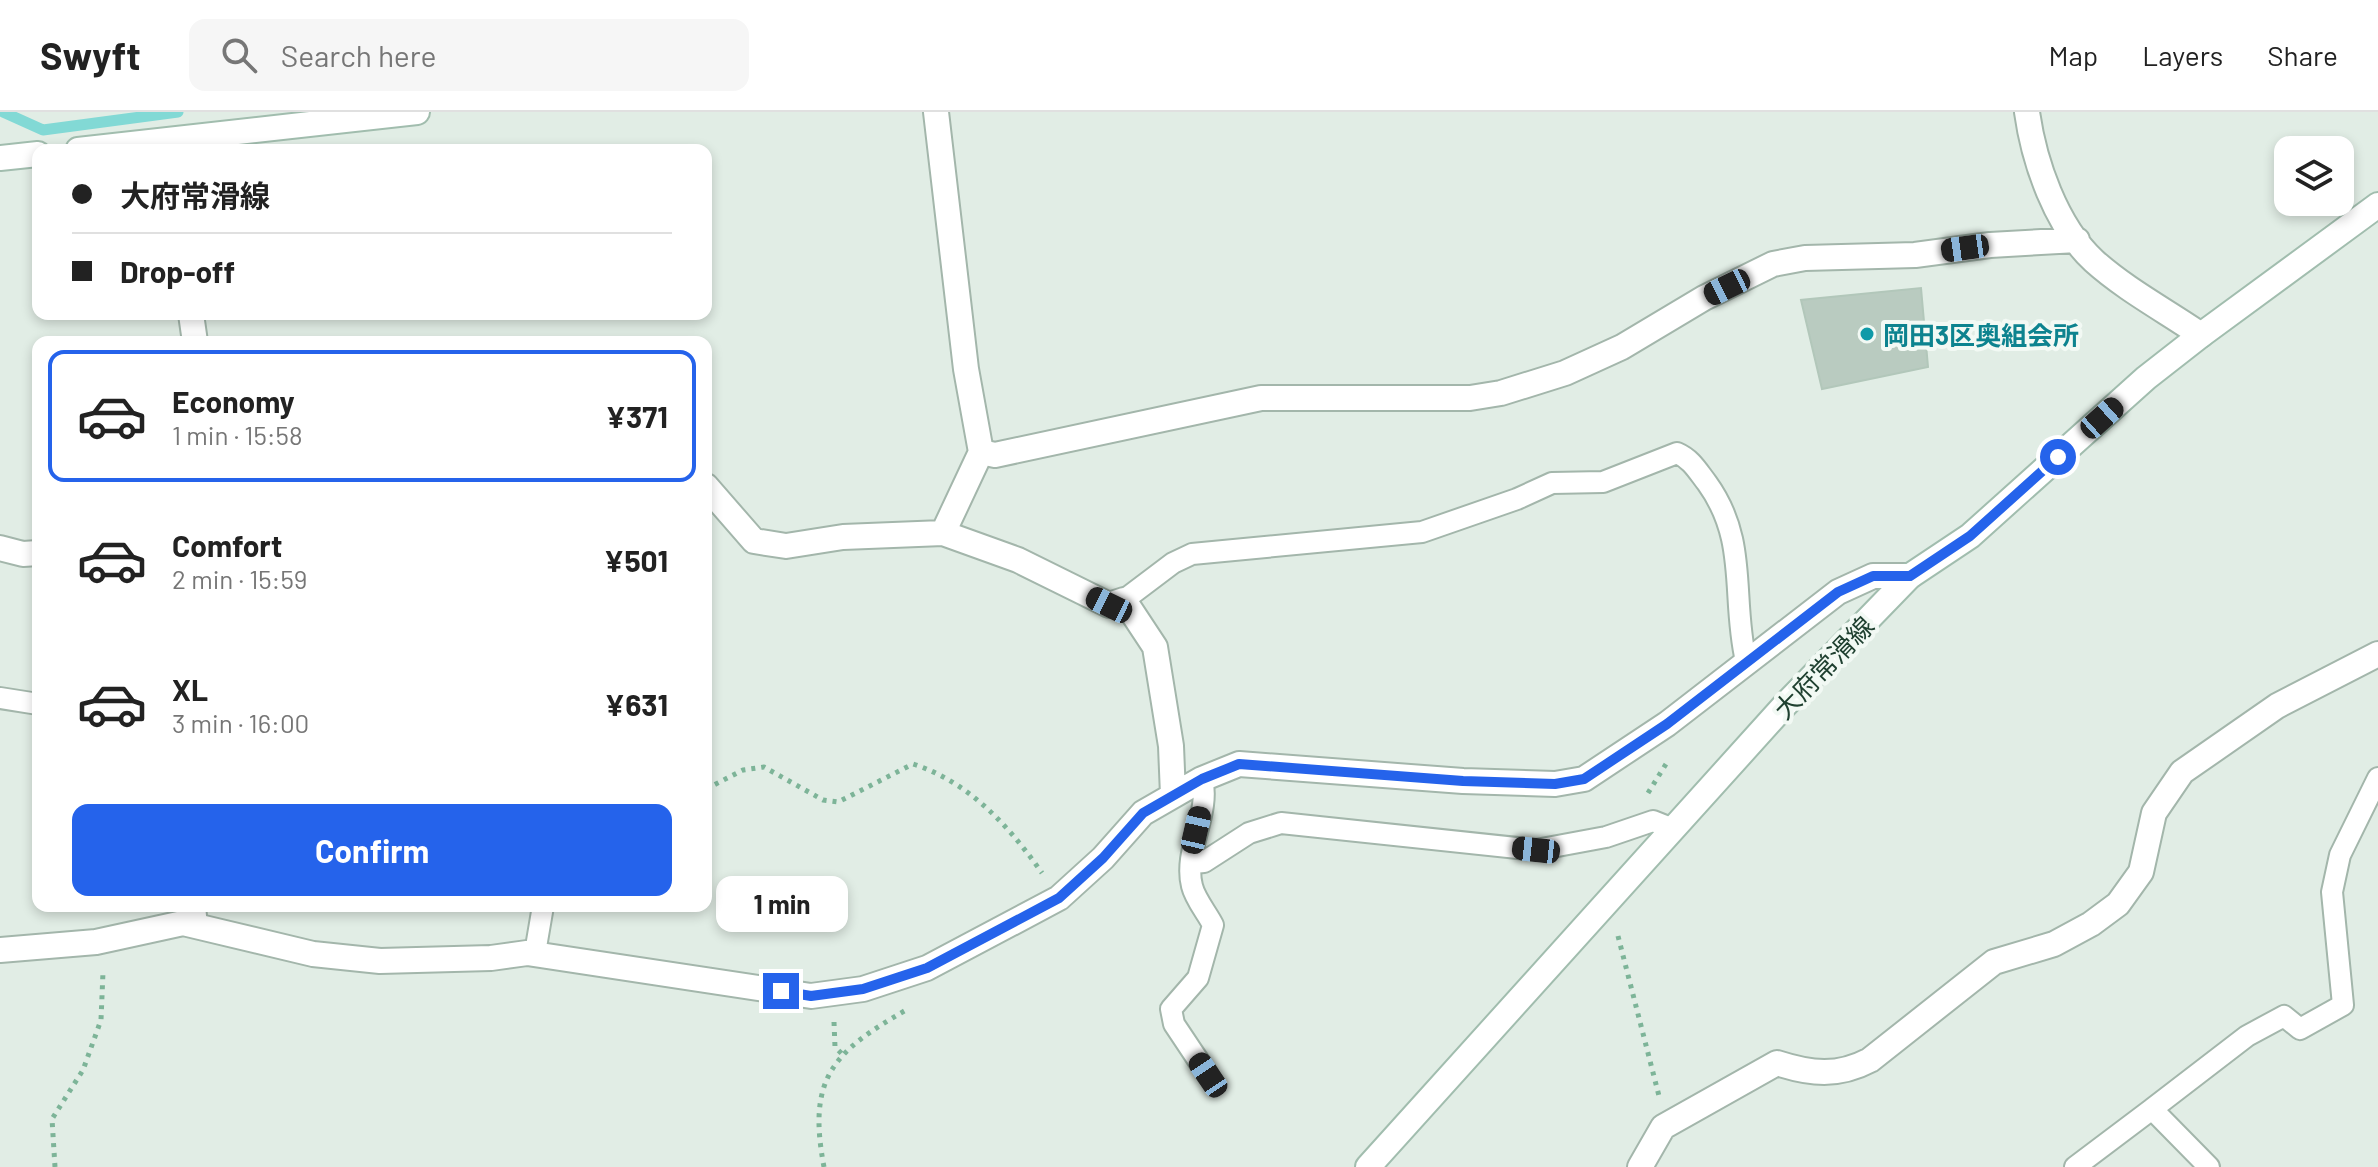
<!DOCTYPE html>
<meta charset="utf-8">
<style>
body{margin:0;font-family:Barlow,"Noto Sans JP",sans-serif;background:#f6f6f6;color:#222;height:100vh;display:flex;flex-direction:column;font-size:30px;white-space:nowrap}
*{box-sizing:border-box;margin:0}
p{font-size:26px;color:#767676}
.icon{flex:none;width:44px;height:44px;fill:none;stroke:currentColor;stroke-width:2;stroke-linecap:round;stroke-linejoin:round}
.map{position:relative;flex:1;overflow:hidden}
.drawer{position:absolute;left:32px;top:224px;width:680px;height:576px;display:flex;flex-direction:column;background:#fff;border-radius:16px;box-shadow:0 4px 12px #0003}
.drawer>*{flex:none}
.hud{position:absolute;left:32px;top:32px;width:680px;height:176px;border-radius:16px;box-shadow:0 4px 12px #0003;display:grid;align-content:center;height:176px;padding:0 40px;background:#fff}
.buttons{position:absolute;left:2274px;top:24px;display:grid;gap:16px}
.buttons a{display:grid;place-items:center;width:80px;height:80px;border-radius:16px;background:#fff;box-shadow:0 4px 12px #0003;font-size:40px}
.end{position:absolute;width:36px;height:36px;margin:-18px;border:10px solid #2563eb;background:#fff;box-shadow:0 0 0 4px #fff}
.from{border-radius:50%}
.bubble{position:absolute;height:56px;border-radius:16px;background:#fff;box-shadow:0 4px 12px #0003;font-size:26px;font-weight:700;line-height:56px;text-align:center}
.car{position:absolute;width:24px;height:48px;margin:-24px -12px;border-radius:10px;box-shadow:0 0 6px 2px #0007;background:linear-gradient(#222 24%,#8ab4d8 0 40%,#222 0 76%,#8ab4d8 0 86%,#222 0)}
.hud b{display:flex;align-items:center;gap:28px;height:76px;font-size:30px}
.hud b+b{border-top:2px solid #e0e0e0}
.hud i{width:20px;height:20px;background:#222}
ul{padding:14px 0 0;list-style:none}
li{display:flex;align-items:center;gap:24px;height:132px;margin:0 16px 12px;padding:0 24px;border:4px solid transparent;border-radius:16px}
li div{flex:1}
li b{display:block;font-size:30px}
li em{font-style:normal;font-weight:700}
li.selected{border-color:#2563eb}
li>.icon{width:72px;height:72px;stroke-width:1.5}
.action{display:flex;gap:16px;margin-top:auto;padding:16px 40px}
.action a{flex:1;height:92px;border-radius:16px;background:#2563eb;color:#fff;font-size:32px;font-weight:700;line-height:92px;text-align:center}
header{display:flex;align-items:center;gap:48px;box-sizing:border-box;height:112px;padding:0 40px;background:#fff;border-bottom:2px solid #e0e0e0}
header strong{font-size:38px}
nav{display:flex;gap:44px;margin-inline-start:auto;font-size:28px}
.search{width:560px;height:72px;background:#f6f6f6;display:flex;align-items:center;gap:20px;box-sizing:border-box;padding:0 28px;border-radius:16px;color:#767676;font-size:30px}
.map>svg:first-child{display:block}
.lines{fill:none;stroke-linecap:round;stroke-linejoin:round}
.stream{stroke:#82d9d5;stroke-width:11}
.building{fill:#b9cbc0;stroke:#b2c7ba;stroke-width:2}
.lane-casing{stroke:#a3b6ab;stroke-width:24}
.street-casing{stroke:#a3b6ab;stroke-width:28}
.secondary-casing{stroke:#a1bdae;stroke-width:28}
.path{stroke:#7db498;stroke-width:5;stroke-dasharray:4 6;stroke-linecap:butt}
.lane{stroke:#fff;stroke-width:20}
.street{stroke:#fff;stroke-width:24}
.secondary{stroke:#fff;stroke-width:24}
.route{stroke:#2563eb;stroke-width:10}
.culture-dot{fill:#0f9aa8;stroke:#f2f9f4;stroke-width:3}
.labels{text-anchor:middle;dominant-baseline:central;stroke-width:8;stroke-linejoin:round;paint-order:stroke}
.culture-label{font-size:26px;font-weight:bold;fill:#0d838f;stroke:#f2f9f4;text-anchor:start}
.street-label{font-size:26px;fill:#1f4030;stroke:#f2f9f4}
</style>
<header>
<strong>Swyft</strong>
<div class="search"><svg class="icon" aria-label="search" viewBox="0 0 24 24"><circle cx="10" cy="10" r="6"/><path d="M15 15l6 6"/></svg>Search here</div>
<nav><a>Map</a><a>Layers</a><a>Share</a></nav>
</header>
<div class="map">
<svg width="2378" height="1055" viewBox="0 0 2378 1055">
<rect width="100%" height="100%" fill="#e1ede5"/>
<g class="lines">
<!-- stream -->
<path class="stream" d="M 3,0 L 43,18 L 178,0"/>
</g>
<!-- building -->
<path class="building" d="M 1921,176 L 1928,255 L 1822,277 L 1801,188 Z"/>
<g class="lines">
<!-- lane casing -->
<g class="lane-casing">
<path id="lane" d="M 1124,488 L 1173,451 L 1192,442 L 1422,420 L 1517,387 L 1552,371 L 1603,370 L 1677,341 C 1691,347 1697,358 1707,371 C 1749,429 1731,485 1746,549
M 0,586 L 38,592
M 1202,667 C 1211,701 1183,739 1192,774 C 1195,787 1207,801 1213,813 L 1198,866 L 1171,897 L 1174,912 L 1208,963
M 1193,751 L 1204,750 L 1249,721 L 1281,711 L 1536,738 L 1606,725 L 1653,709 L 1673,717
M 195,794 L 197,814
M 535,841 L 543,794
M 2152,997 L 2247,924 L 2284,904 L 2300,917 L 2343,893 L 2332,780 L 2340,743 L 2378,666
M 2075,1055 L 2152,997 L 2209,1055"/>
</g>
<!-- street casing -->
<g class="street-casing">
<path id="street" d="M 936,0 L 966,257 L 981,340 L 943,421
M 2027,0 C 2034,50 2056,114 2094,149 C 2125,177 2166,199 2201,223
M 191,202 L 195,230
M 981,340 L 995,343 L 1261,286 L 1470,286 L 1501,281 L 1565,261 L 1622,235 L 1704,186 L 1773,152 L 1805,146 L 1915,143 L 1990,133 L 2077,128
M 706,374 L 754,429 L 786,434 L 843,425 L 943,421 L 1018,448 L 1109,493 L 1124,488 L 1155,535 L 1171,634 L 1173,683
M 0,436 L 23,442 L 38,441
M 0,838 L 96,830 L 183,811 L 313,842 L 380,849 L 491,846 L 527,841 L 811,884 L 863,877 L 927,856 L 1059,786 L 1103,746 L 1143,701 L 1202,667 L 1239,652 L 1463,669 L 1555,672 L 1584,667 L 1667,612 L 1838,480 L 1873,464 L 1910,464
M 1640,1055 L 1663,1015 L 1777,951 C 1811,962 1838,965 1870,948 L 1994,850 L 2054,832 L 2091,812 L 2118,792 L 2141,760 L 2154,701 L 2182,660 L 2277,594 L 2378,542"/>
</g>
<!-- secondary casing -->
<g class="secondary-casing">
<path id="secondary" d="M 78,38 L 417,0
M 0,46 L 38,42
M 1368,1055 L 1784,594 L 1910,464 L 1970,424 L 2146,266 L 2201,223 L 2378,93"/>
</g>
<!-- path -->
<path class="path" d="M 706,677 L 743,658 L 764,655 L 823,688 L 838,690 L 913,652 C 969,670 1009,714 1042,761
M 1648,681 L 1666,652
M 1618,824 L 1659,984
M 834,910 L 835,935 L 842,942
M 55,1055 L 52,1007 L 83,958 L 101,908 L 103,860
M 824,1055 C 807,966 833,940 906,898"/>
<!-- lane -->
<use href="#lane" class="lane"/>
<!-- street -->
<use href="#street" class="street"/>
<!-- secondary -->
<use href="#secondary" class="secondary"/>
</g>
<g class="lines">
<!-- route -->
<path class="route" d="M 781,879 L 811,884 L 863,877 L 927,856 L 1059,786 L 1103,746 L 1143,701 L 1202,667 L 1239,652 L 1463,669 L 1555,672 L 1584,667 L 1667,612 L 1838,480 L 1873,464 L 1910,464 L 1970,424 L 2058,345"/>
</g>
<!-- markers -->
<circle class="culture-dot" cx="1867" cy="222" r="8"/>
<g class="labels">
<!-- culture labels -->
<g class="culture-label">
<text x="1883" y="222">岡田3区奥組会所</text>
</g>
<!-- street labels -->
<g class="street-label">
<text transform="translate(1823 555) rotate(-46)">大府常滑線</text>
</g>
</g>
</svg>
<div class="buttons">
<a><svg class="icon" aria-label="layers" viewBox="0 0 24 24"><path d="M12 4l9 5-9 5-9-5zM3 14l9 5 9-5"/></svg></a>
</div>
<i class="end from" style="left:2058px;top:345px"></i>
<i class="end" style="left:781px;top:879px"></i>
<div class="bubble" style="left:716px;top:764px;width:132px">1 min</div>
<i class="car" style="left:1965px;top:136px;rotate:262deg"></i>
<i class="car" style="left:1727px;top:175px;rotate:244deg"></i>
<i class="car" style="left:2102px;top:306px;rotate:48deg"></i>
<i class="car" style="left:1109px;top:493px;rotate:296deg"></i>
<i class="car" style="left:1196px;top:718px;rotate:13deg"></i>
<i class="car" style="left:1536px;top:738px;rotate:276deg"></i>
<i class="car" style="left:1208px;top:963px;rotate:326deg"></i>
<div class="hud">
<b><i class="from"></i>大府常滑線</b>
<b><i></i>Drop-off</b>
</div>
<section class="drawer">
<ul>
<li class="selected"><svg class="icon" aria-label="car" viewBox="0 0 24 24"><path d="M5 17H2v-5l4-1 3-4h7l3 4 3 1v5h-3M9 17h6M6 11h13"/><circle cx="7" cy="17" r="2"/><circle cx="17" cy="17" r="2"/></svg><div><b>Economy</b><p>1 min · 15:58</p></div><em>¥371</em></li>
<li><svg class="icon" aria-label="car" viewBox="0 0 24 24"><path d="M5 17H2v-5l4-1 3-4h7l3 4 3 1v5h-3M9 17h6M6 11h13"/><circle cx="7" cy="17" r="2"/><circle cx="17" cy="17" r="2"/></svg><div><b>Comfort</b><p>2 min · 15:59</p></div><em>¥501</em></li>
<li><svg class="icon" aria-label="car" viewBox="0 0 24 24"><path d="M5 17H2v-5l4-1 3-4h7l3 4 3 1v5h-3M9 17h6M6 11h13"/><circle cx="7" cy="17" r="2"/><circle cx="17" cy="17" r="2"/></svg><div><b>XL</b><p>3 min · 16:00</p></div><em>¥631</em></li>
</ul>
<div class="action"><a>Confirm</a></div>
</section>
</div>
